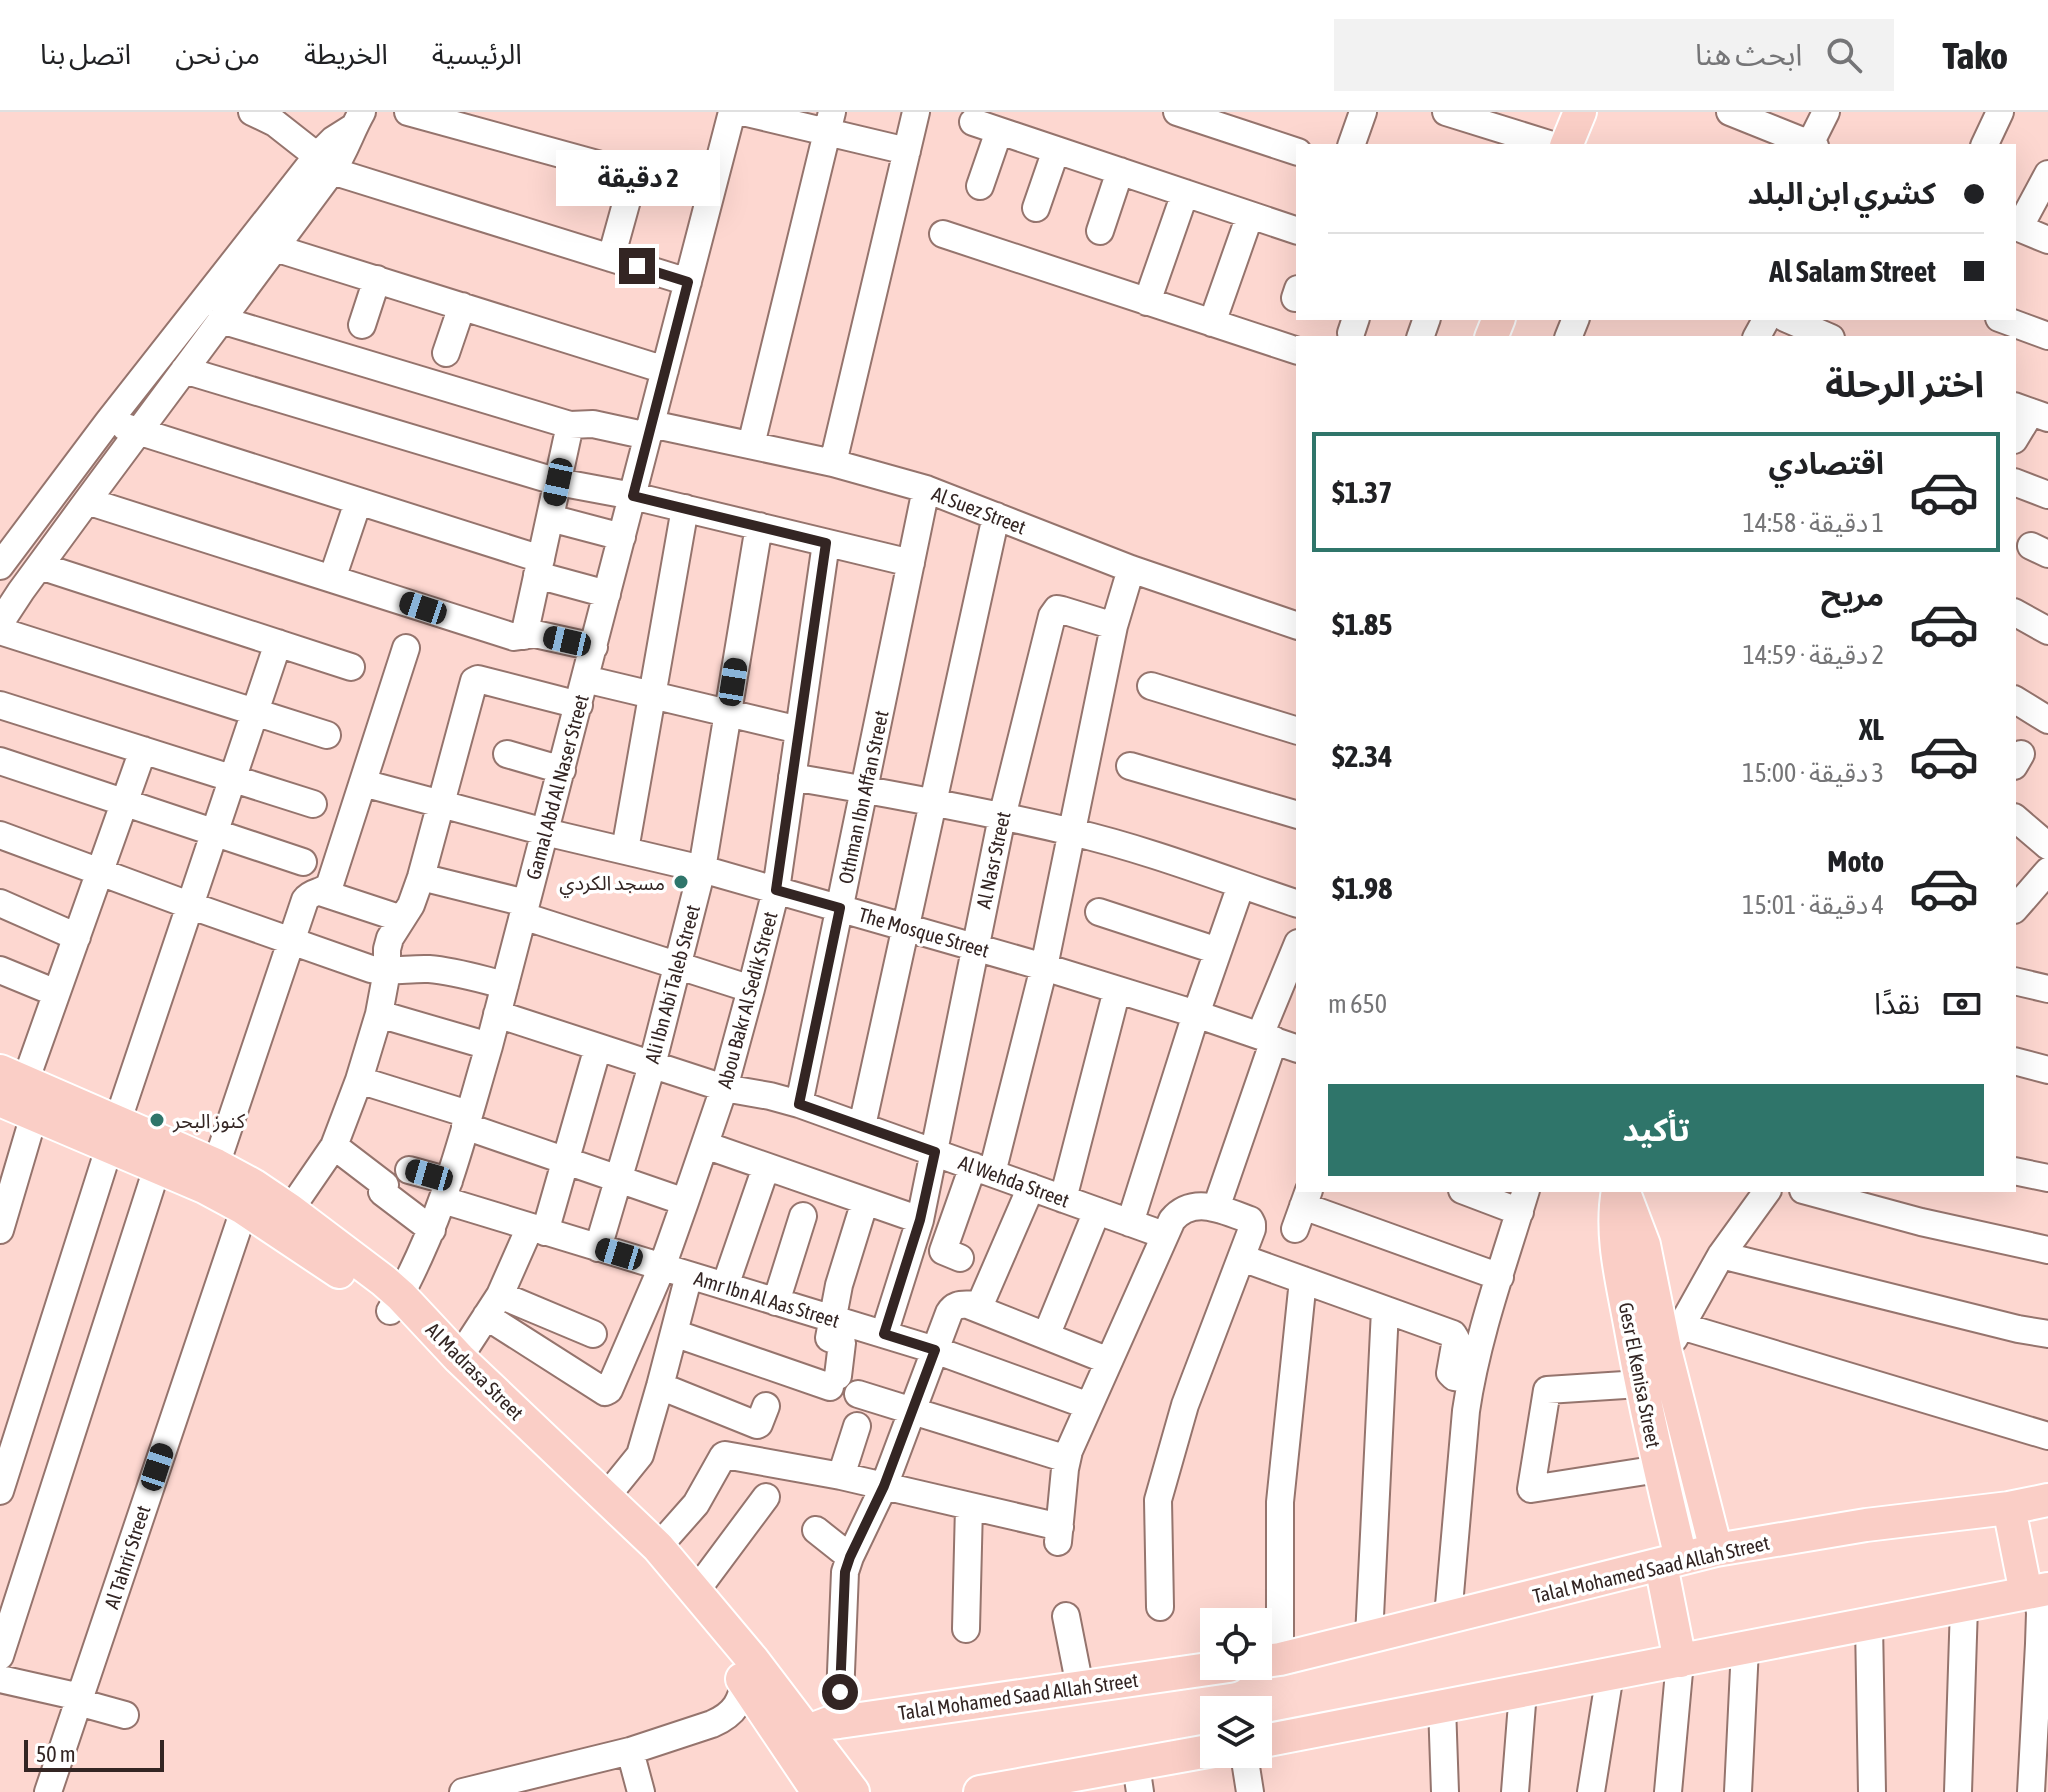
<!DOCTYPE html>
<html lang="ar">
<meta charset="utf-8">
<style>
body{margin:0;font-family:"Asap Condensed","Noto Sans Arabic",sans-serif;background:#f2f2f2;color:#202124;direction:rtl;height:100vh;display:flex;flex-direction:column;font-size:30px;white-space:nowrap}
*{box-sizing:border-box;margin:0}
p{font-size:26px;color:#757577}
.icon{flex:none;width:44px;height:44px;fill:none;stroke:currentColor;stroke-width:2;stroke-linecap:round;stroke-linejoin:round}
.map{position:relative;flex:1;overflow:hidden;direction:ltr}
.sheet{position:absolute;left:1296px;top:224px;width:720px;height:856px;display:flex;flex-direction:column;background:#fff;border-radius:0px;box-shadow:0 8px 32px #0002;direction:rtl}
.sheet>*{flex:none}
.hud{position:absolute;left:1296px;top:32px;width:720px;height:176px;border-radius:0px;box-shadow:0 8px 32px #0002;direction:rtl;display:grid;align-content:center;height:176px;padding:0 32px;background:#fff}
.controls{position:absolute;left:1200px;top:1496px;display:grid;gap:16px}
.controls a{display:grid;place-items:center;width:72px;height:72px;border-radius:0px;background:#fff;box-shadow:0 8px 32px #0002;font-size:40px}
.scale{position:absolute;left:24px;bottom:20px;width:140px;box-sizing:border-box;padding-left:8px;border:4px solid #332523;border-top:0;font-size:22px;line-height:28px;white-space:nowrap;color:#332523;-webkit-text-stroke:6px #fff;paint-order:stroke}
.end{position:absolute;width:36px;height:36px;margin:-18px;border:10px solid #332523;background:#fff;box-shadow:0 0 0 4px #fff}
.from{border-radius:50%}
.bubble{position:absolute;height:56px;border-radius:0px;background:#fff;box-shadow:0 8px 32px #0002;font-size:26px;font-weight:700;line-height:56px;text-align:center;direction:rtl}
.car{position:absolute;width:24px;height:48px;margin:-24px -12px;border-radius:10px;box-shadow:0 0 6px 2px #0007;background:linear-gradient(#222 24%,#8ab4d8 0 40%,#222 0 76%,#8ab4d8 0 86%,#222 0)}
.hud b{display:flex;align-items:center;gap:28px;height:76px;font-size:30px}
.hud b+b{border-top:2px solid #e0e0e0}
.hud i{width:20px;height:20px;background:#202124}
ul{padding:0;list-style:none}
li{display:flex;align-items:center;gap:24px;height:120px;margin:0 16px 12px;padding:0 16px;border:4px solid transparent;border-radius:0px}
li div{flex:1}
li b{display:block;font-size:30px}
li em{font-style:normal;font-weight:700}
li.selected{border-color:#2f756a}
li>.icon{width:72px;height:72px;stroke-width:1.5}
h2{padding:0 32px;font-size:36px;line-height:96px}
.pay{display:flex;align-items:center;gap:20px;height:88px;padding:0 32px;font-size:30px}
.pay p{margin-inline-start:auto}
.button{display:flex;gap:16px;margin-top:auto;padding:16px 32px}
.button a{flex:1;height:92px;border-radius:0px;background:#2f756a;color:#fff;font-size:32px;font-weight:700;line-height:92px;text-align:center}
header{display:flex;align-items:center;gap:48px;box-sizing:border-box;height:112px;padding:0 40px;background:#fff;border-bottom:2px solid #e0e0e0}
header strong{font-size:38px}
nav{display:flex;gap:44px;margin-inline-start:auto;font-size:28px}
.search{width:560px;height:72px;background:#f2f2f2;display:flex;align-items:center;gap:20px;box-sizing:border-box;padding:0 28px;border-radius:0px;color:#757577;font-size:30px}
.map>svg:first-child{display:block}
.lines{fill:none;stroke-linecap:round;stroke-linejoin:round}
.minor-casing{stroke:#95746d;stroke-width:30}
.major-casing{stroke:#fff;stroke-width:36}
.minor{stroke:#fff;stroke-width:26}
.major{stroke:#facec6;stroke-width:32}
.route{stroke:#332523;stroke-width:10}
.poi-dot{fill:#2f756a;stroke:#fff;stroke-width:3}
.labels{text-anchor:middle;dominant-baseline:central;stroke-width:7;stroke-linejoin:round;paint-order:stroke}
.street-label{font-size:20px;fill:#332523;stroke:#fff}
.poi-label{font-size:20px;fill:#332523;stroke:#fff;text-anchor:end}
</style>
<header>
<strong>Tako</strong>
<div class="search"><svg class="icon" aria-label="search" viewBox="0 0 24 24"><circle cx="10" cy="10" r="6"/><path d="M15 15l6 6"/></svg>ابحث هنا</div>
<nav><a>الرئيسية</a><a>الخريطة</a><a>من نحن</a><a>اتصل بنا</a></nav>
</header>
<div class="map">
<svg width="2048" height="1680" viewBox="0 0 2048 1680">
<rect width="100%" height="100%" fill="#fdd7d0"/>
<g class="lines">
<!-- minor casing -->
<g class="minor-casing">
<path id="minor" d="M 252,0 L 275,11 L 317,44
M 408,0 L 710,83
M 743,0 L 907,39
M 1177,0 L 1298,40
M 1446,0 L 1555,34
M 1730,0 L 1815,34
M 973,10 L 1298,119
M 1810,32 L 1826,0
M 1351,34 L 1363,0
M 1984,34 L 2000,0
M 332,59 L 688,170
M 980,74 L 999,19
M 1036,96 L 1056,38
M 2014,114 L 2048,128
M 2019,116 L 2048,62
M 1100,119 L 1120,59
M 943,122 L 1298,239
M 275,136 L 665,258
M 611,146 L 634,63
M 1295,186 L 1298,177
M 1147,190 L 1185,81
M 1785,206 L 1831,226
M 1999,206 L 2048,224
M 221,208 L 570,313 L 593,312 L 648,324
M 1212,211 L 1250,103
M 362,213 L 377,167
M 1351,221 L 1356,206
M 1420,226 L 1427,206
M 1568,226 L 1576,206
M 1756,226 L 1767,206
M 446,241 L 462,194
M 184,258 L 558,370 L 633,384 L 911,451
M 2014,294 L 2048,306
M 651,312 L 833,351 L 926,377 L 1131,457 L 1298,514
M 125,315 L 541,447
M 2014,328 L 2031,300
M 751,333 L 832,0
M 833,351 L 916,0
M 2014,370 L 2048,383
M 87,389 L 514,525 L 535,522 L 594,535
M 550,406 L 622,425
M 2031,434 L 2048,442
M 0,454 L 108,310 L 317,44 L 333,28 L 352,16
M 40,454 L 351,555
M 537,463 L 607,482
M 332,467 L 358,390
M 2014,500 L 2048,519
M 0,511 L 21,479 L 87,389 L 332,59 C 345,40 351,19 362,0
M 0,519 L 327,623
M 524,524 L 570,313
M 585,567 L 799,618
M 1151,574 L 1298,619
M 2014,587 L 2048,608
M 0,593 L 313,692
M 507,642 L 562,658
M 0,649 L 303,750
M 1130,654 L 1298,703
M 2014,654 L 2021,642
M 792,665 C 886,681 980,698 1072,720 C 1149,738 1223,767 1298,792
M 363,671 L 545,720 L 702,757 L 1044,855 L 1196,902 L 1298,937
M 2014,705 L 2048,734
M 0,723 L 189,793 L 371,857 C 390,861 410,856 429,857 C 455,859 480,867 505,873
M 625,738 L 685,396
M 421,765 L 526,791
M 320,780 L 402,807
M 0,791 L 77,825
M 2014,798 L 2048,759
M 1099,800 L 1218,839
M 523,804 L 751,877
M 0,858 L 56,881
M 2014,869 L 2048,877
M 379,902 L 489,934
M 497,902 L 724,976 L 770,984 L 799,992 L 1164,1123
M 1260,923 L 1298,831
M 2014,949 L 2048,958
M 359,968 L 468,1002
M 25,970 L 143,638
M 799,992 L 926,377
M 117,1011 L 278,531
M 465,1014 L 685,1090
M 862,1014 L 996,404
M 705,1033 L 920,1108
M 334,1034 L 385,1073 L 382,1080 L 432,1118
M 216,1053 L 305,788 C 312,778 323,782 330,772 L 406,536
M 409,1058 L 449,1069
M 2014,1059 L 2048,1066
M 992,1061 L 1044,855 L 1114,514 L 1131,457
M 1462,1078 L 1520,1100
M 1803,1078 L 1921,1110 L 2048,1138
M 1063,1087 L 1117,878
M 443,1088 L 935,1238 L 1089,1294
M 1303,1094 L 1500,1165
M 1216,1096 L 1274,928
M 290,1098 L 334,1034 L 359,968 L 379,902 L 387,859 L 387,837 L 390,826 L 411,793 L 421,765 L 474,569 L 478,567 L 579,593
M 1130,1111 L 1196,902 L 1241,773
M 1295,1117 L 1309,1078
M 0,1118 L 34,1003
M 545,1120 L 598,935
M 598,1136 L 652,953 L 702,757 L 759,414
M 1721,1143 L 2018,1217 L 2048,1222
M 960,1146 L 943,1139 L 973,1054
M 1242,1146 L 1453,1222 L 1456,1227 L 1450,1261 L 1454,1265 L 1471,1268
M 725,1174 L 766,1055
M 500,1183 L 593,1222
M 776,1190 L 803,1104
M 968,1193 L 1109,1249
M 390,1199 C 402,1183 410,1164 419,1145 C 450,1078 468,1005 489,934 L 732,0
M 486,1204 L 605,1280 L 609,1278 L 662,1155 L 685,1090 L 724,976 L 751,877 L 776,778 L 826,431
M 1681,1214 L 2048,1324
M 674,1221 L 830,1275
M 884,1222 L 920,1108 L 1002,705 L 1052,504 L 1057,497 L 1062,498 L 1114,514
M 1046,1224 L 1097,1099
M 1674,1227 L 1721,1143 L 1768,1078
M 459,1246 L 500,1183 L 530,1115
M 838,1264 L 842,1231 L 829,1226 L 839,1173 L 865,1089
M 1640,1272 L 1547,1278 L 1531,1377 L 1659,1357
M 660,1274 L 757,1313 L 759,1312 L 766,1294
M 858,1282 L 1067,1347
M 841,1364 L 857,1314
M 0,1379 L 109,1036
M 606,1385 L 640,1343 L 660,1274 L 689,1163
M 816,1418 L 850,1445
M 1058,1430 L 1065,1357 L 1069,1339 L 1172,1108 C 1193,1083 1223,1098 1250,1108 L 1252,1112 L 1252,1117 L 1185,1293 L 1158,1388 L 1160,1495
M 658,1435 L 696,1392 L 723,1344 L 725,1343 L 841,1364 L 1060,1415
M 696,1479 L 766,1385
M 1066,1504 L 1080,1575
M 1448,1505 L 1466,1299 C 1477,1224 1504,1151 1526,1078
M 1869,1512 L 1872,1680
M 966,1517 L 969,1394
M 1369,1525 L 1385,1198
M 0,1544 L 157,1056
M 1280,1547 L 1280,1390 L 1303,1168
M 0,1567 L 80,1585
M 78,1590 L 125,1603
M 1442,1594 L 1445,1680
M 839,1610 L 845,1460 L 850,1445 L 884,1374 L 949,1201 C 958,1186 971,1198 982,1188 L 1031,1075
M 630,1639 L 641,1680
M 1244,1642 L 1250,1680
M 1136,1653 L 1140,1680
M 48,1680 L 250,1080
M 463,1680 L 630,1639 L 712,1612 C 740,1600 741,1585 749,1558
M 1515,1680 L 1523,1579
M 1591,1680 L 1610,1562
M 1668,1680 L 1680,1549
M 1738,1680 L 1745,1536
M 1958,1680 L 1964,1494
M 2031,1680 L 2039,1532 L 2040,1501 L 2037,1479"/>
</g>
<!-- major casing -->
<g class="major-casing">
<path id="major" d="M 1566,34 L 1580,0
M 1491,226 L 1499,206
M 0,959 L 216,1053 L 253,1073 L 290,1098 L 384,1169 L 401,1184 L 459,1246 L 658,1435 L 752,1547 L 853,1680
M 0,988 L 204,1075 L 243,1096 L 339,1160
M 1618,1078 C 1610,1123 1622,1168 1630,1212 C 1644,1291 1662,1368 1681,1446
M 1623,1078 L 1644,1133 L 1666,1242 L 1716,1438
M 2009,1396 L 2026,1481
M 1661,1453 L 1680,1549
M 1258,1550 L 1280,1547 L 1369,1525 L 1716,1438 L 1866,1413 L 2009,1396 L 2048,1388
M 742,1567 L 818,1680
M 808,1619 L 829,1611 L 839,1610 L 1229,1554
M 1258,1630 L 2048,1477
M 980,1680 L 1214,1638"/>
</g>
<!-- minor -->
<use href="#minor" class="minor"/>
<!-- major -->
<use href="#major" class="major"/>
</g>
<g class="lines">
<!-- route -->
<path class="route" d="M 637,154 L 688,170 L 633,384 L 826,431 L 776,778 L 840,796 L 799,992 L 935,1040 L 920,1108 L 884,1222 L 935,1238 L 884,1374 L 850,1445 L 845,1460 L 840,1580"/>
</g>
<!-- markers -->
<g class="poi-dot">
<circle cx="681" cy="770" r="8"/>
<circle cx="157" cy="1008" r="8"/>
</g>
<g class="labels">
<!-- street labels -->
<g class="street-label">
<text transform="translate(979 398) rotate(21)">Al Suez Street</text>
<text transform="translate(557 675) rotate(-75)">Gamal Abd Al Naser Street</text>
<text transform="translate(863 685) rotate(-78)">Othman Ibn Affan Street</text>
<text transform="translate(993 748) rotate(-78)">Al Nasr Street</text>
<text transform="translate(924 820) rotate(16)">The Mosque Street</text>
<text transform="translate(672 872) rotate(-75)">Ali Ibn Abi Taleb Street</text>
<text transform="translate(747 888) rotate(-75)">Abou Bakr Al Sedik Street</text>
<text transform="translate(1014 1069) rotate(20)">Al Wehda Street</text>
<text transform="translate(767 1187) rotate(17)">Amr Ibn Al Aas Street</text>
<text transform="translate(475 1259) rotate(45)">Al Madrasa Street</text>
<text transform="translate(1640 1263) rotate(79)">Gesr El Kenisa Street</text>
<text transform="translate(127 1445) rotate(-72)">Al Tahrir Street</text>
<text transform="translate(1651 1457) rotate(-13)">Talal Mohamed Saad Allah Street</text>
<text transform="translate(1018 1584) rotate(-8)">Talal Mohamed Saad Allah Street</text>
</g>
<!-- poi labels -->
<g class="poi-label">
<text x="665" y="770">مسجد الكردي</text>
<text x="173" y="1008" text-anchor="start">كنوز البحر</text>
</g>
</g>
</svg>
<div class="controls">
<a><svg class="icon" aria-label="locate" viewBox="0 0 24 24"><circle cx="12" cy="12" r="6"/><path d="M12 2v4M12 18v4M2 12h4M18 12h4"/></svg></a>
<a><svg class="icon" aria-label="layers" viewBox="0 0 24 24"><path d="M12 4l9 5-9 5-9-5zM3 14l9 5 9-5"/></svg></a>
</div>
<div class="scale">50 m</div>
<i class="end from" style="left:840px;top:1580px"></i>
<i class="end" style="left:637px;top:154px"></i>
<div class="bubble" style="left:556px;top:38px;width:164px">2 دقيقة</div>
<i class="car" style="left:558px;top:370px;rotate:192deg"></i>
<i class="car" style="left:423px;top:496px;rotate:288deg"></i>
<i class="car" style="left:567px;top:529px;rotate:283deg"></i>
<i class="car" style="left:733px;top:570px;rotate:9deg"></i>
<i class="car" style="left:429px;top:1063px;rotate:286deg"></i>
<i class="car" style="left:619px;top:1142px;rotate:287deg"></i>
<i class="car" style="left:157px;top:1355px;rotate:18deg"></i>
<div class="hud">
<b><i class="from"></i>كشري ابن البلد</b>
<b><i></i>Al Salam Street</b>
</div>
<section class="sheet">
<h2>اختر الرحلة</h2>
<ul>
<li class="selected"><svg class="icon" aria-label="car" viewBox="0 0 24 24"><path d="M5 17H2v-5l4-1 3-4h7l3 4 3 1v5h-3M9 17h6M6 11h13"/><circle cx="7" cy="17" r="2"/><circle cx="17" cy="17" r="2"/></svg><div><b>اقتصادي</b><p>1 دقيقة · 14:58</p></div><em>$1.37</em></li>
<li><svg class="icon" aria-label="car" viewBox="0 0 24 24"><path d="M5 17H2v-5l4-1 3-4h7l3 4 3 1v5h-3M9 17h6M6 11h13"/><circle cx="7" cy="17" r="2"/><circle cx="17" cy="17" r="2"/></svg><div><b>مريح</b><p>2 دقيقة · 14:59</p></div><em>$1.85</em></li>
<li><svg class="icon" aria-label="car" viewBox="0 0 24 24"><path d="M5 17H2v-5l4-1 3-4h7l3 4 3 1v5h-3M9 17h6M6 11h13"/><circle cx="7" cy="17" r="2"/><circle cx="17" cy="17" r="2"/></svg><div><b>XL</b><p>3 دقيقة · 15:00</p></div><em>$2.34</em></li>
<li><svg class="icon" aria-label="car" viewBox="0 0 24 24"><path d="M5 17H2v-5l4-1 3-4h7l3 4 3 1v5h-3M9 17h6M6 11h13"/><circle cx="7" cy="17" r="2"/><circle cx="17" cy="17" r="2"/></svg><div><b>Moto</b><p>4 دقيقة · 15:01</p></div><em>$1.98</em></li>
</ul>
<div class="pay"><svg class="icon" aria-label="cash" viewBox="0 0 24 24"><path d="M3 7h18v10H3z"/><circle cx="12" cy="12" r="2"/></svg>نقدًا<p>650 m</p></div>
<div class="button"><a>تأكيد</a></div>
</section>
</div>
